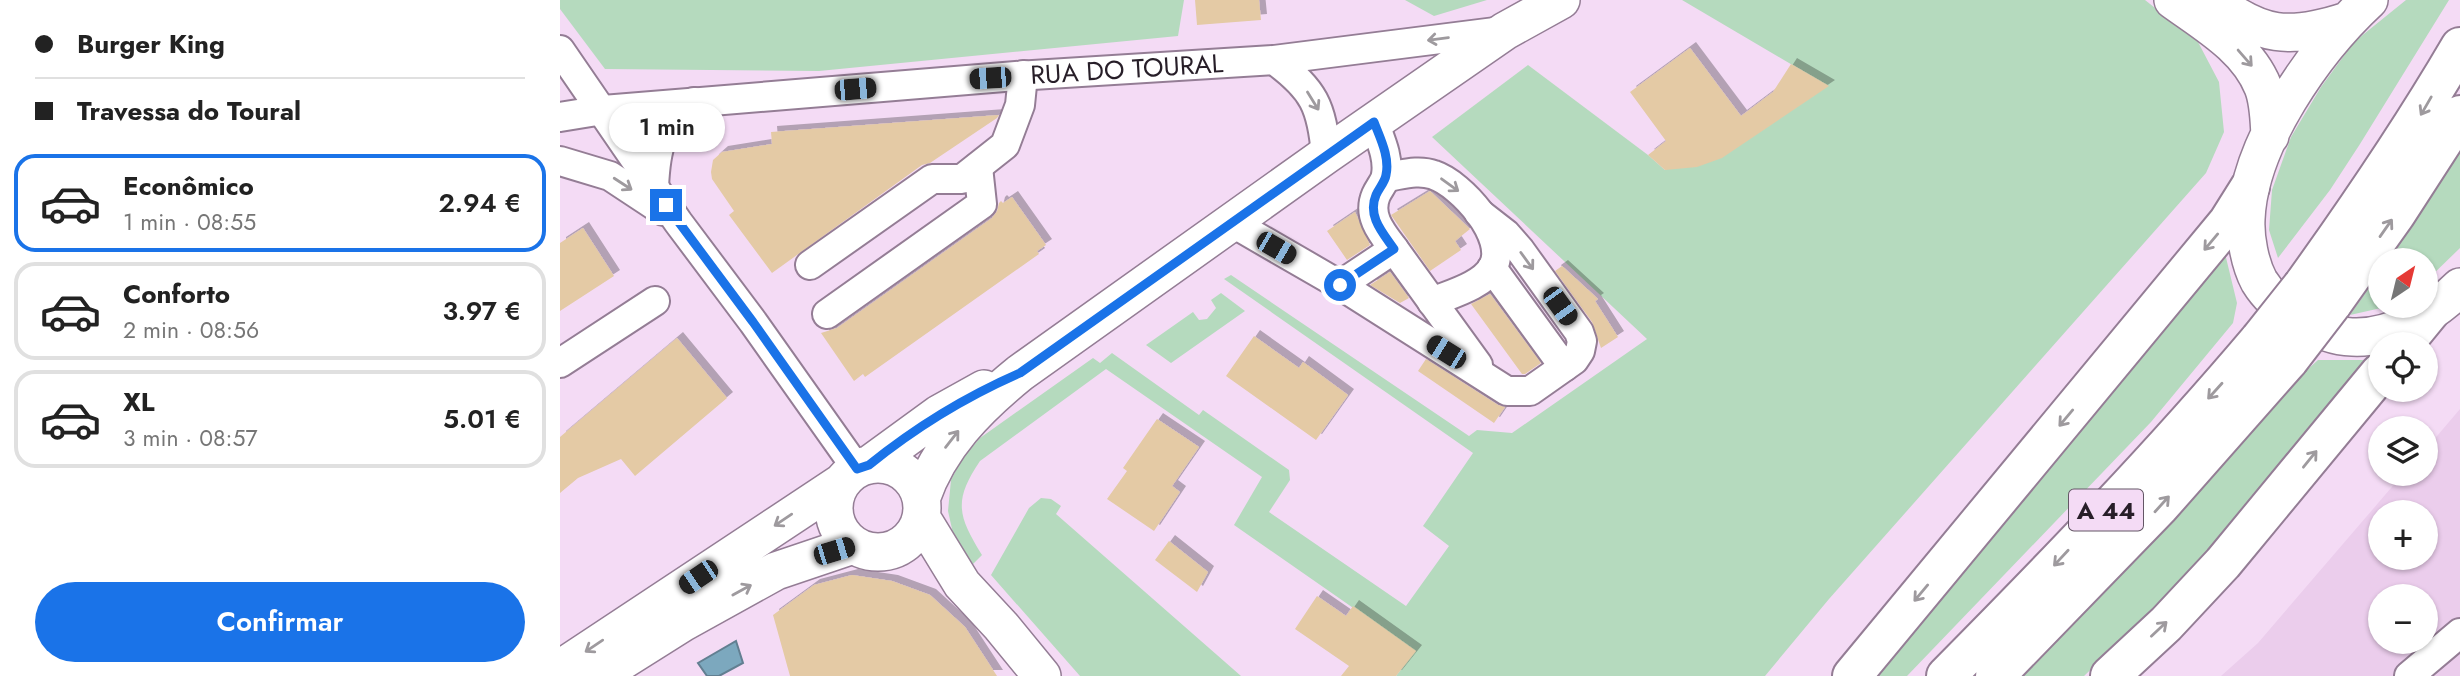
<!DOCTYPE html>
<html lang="pt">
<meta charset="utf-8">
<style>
body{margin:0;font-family:Jost,sans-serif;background:#f6f6f6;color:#222;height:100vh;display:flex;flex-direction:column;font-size:26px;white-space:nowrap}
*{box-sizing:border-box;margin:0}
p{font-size:23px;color:#767676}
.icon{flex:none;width:38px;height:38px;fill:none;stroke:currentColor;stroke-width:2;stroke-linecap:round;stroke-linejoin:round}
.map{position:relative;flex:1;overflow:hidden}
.sheet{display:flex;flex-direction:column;background:#fff;width:560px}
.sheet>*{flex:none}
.top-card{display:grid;align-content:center;height:154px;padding:0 35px;background:#fff}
.needle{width:46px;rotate:35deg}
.fabs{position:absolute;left:1808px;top:248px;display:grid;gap:14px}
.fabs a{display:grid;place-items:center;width:70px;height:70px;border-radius:50%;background:#fff;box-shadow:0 2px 5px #0004;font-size:35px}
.end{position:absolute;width:32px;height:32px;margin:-16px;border:9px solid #1a73e8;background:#fff;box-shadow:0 0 0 4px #fff}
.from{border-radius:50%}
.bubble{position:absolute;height:49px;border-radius:24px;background:#fff;box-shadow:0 2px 5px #0004;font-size:23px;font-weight:600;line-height:49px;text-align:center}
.car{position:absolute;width:21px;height:42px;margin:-21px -10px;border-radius:9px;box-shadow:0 0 5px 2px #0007;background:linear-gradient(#222 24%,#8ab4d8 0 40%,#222 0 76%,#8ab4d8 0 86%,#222 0)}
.top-card b{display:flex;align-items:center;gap:24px;height:66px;font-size:26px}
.top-card b+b{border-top:2px solid #e0e0e0}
.top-card i{width:18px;height:18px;background:#222}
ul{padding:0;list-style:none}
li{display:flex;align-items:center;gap:21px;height:98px;margin:0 14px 10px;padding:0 21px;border:4px solid #e0e0e0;border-radius:21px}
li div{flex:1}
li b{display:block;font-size:26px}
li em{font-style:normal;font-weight:600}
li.current{border-color:#1a73e8}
li>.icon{width:63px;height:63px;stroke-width:1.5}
.button{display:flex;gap:14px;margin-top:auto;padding:14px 35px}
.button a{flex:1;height:80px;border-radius:42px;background:#1a73e8;color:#fff;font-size:28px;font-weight:600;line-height:80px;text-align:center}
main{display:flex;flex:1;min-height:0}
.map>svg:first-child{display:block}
.built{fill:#ebcdec;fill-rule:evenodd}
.green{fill:#b5dabe}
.water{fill:#7ca8be;stroke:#627f91;stroke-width:2}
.building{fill:#e4caa5;filter:url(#shadow)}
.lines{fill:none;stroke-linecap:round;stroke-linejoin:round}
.minor-casing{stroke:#947d95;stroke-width:32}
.major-casing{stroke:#947d95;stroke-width:40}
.highway-casing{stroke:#947d95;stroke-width:42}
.minor{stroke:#fff;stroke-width:28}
.major{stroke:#fff;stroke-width:37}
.highway{stroke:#fff;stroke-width:38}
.highway-bridge-casing{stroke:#947d95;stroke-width:42;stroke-linecap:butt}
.highway-bridge{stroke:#fff;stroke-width:38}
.oneway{stroke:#9e9a9e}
.route{stroke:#1a73e8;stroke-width:9}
.labels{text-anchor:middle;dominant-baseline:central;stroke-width:5;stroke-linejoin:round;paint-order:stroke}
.shield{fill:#f4dbf5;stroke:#645766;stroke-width:2}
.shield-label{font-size:24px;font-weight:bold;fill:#271e28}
.street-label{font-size:26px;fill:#271e28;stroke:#f4dbf5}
</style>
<main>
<section class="sheet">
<div class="top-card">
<b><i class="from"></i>Burger King</b>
<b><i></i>Travessa do Toural</b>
</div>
<ul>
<li class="current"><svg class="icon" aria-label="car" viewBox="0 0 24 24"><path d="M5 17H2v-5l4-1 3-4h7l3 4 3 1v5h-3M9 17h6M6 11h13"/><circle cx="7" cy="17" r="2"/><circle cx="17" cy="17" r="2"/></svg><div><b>Econômico</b><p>1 min · 08:55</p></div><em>2.94 €</em></li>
<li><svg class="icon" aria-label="car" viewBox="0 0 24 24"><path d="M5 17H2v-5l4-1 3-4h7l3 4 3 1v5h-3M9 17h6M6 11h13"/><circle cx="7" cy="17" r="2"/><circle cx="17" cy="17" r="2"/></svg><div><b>Conforto</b><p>2 min · 08:56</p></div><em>3.97 €</em></li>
<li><svg class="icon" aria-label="car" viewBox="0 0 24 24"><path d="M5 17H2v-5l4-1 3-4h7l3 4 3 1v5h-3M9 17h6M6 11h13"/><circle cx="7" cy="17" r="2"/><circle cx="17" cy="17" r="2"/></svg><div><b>XL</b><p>3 min · 08:57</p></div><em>5.01 €</em></li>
</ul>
<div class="button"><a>Confirmar</a></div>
</section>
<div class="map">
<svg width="1900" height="676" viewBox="0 0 1900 676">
<defs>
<filter id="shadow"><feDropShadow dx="6" dy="-6" stdDeviation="0" flood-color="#0004"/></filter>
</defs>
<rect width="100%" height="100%" fill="#f4dbf5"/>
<!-- built -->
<path class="built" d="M 1900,409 L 1900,676 L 1661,676 L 1698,643 L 1843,474 L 1866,474 L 1866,449 ZM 1820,513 L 1866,513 L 1866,558 L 1820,558 ZM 1820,597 L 1866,597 L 1866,642 L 1820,642 Z"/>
<!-- green -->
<path class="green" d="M 0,0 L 624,0 L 618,36 L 259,71 L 45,69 L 0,9 Z
M 845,0 L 927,0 L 874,16 Z
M 1122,0 L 1585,0 L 1638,42 L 1659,82 L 1664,132 L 1646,173 L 1269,599 L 1205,676 L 836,676 L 855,651 L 674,525 L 702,477 L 546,369 L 420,461 C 393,501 398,516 422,555 L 413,564 L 394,538 L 388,511 L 391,480 L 402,459 L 420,438 L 533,358 L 540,363 L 552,353 L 639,415 L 643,410 L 729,470 L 730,480 L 709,512 L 846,606 L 889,546 L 863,526 L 913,453 L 664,279 L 671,275 L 909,436 L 917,430 L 952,433 L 1087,339 L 872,137 L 968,65 L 1088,155 L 1105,170 L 1268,86 Z
M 1846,0 L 1889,0 L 1800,144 L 1770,190 L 1718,258 L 1709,230 L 1712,190 L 1731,137 L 1761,87 L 1794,42 Z
M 1900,152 L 1900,248 L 1866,281 L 1866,261 L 1828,261 Z
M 1662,241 L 1677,303 L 1673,323 L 1591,422 L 1347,676 L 1305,676 Z
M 1820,272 L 1820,306 L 1830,306 L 1790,315 Z
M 661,293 L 685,311 L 611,363 L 586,345 L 633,312 L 639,320 L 647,319 L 656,308 L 651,300 Z
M 1758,360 L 1806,360 L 1809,364 L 1665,540 L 1524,676 L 1461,676 L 1554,580 L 1741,368 L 1747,370 Z
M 481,498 L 491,499 L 501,506 L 496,514 L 681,676 L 520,676 L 431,575 L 469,508 Z"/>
<!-- water -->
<path class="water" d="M 176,641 L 183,663 L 159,676 L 147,676 L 138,663 Z"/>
<!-- building -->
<path class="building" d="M 635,0 L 699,0 L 701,20 L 637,25 Z
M 1130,48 L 1181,116 L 1213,92 L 1231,64 L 1269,86 L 1162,158 L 1137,167 L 1105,170 L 1088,155 L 1106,141 L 1070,92 Z
M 439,115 L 437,118 L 370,163 L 362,165 L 212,273 L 169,215 L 174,211 L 152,179 L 151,172 L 153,160 L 162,152 L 212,144 L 211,132 Z
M 870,191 L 910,229 L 895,241 L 901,250 L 870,271 L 831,215 Z
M 452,197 L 486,245 L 477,251 L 479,254 L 305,377 L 303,374 L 294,381 L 261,333 L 277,328 L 432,218 L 437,211 L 439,203 L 441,201 L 443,203 Z
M 795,212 L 810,245 L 787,260 L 767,231 Z
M 23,228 L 54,276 L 0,311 L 0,243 Z
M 1002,266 L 1038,299 L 1035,301 L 1058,337 L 1041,348 L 1032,322 L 995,271 Z
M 830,272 L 849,298 L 840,303 L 810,285 Z
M 930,294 L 981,363 L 965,374 L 962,374 L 911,304 Z
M 694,336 L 739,368 L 743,362 L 788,395 L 756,440 L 666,376 Z
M 117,338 L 167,398 L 75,476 L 61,459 L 18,478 L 0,493 L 0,437 Z
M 866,359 L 938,405 L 945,407 L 934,423 L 858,371 Z
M 597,419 L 639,447 L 612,486 L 620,492 L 594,531 L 547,499 L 567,471 L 563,468 Z
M 609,541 L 648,572 L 637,592 L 595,560 Z
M 292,575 L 332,581 L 370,595 L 405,627 L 437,676 L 230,676 L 213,615 L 254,585 Z
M 757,596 L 786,616 L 793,606 L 856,651 L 836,676 L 781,676 L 789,666 L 735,629 Z"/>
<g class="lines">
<!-- minor casing -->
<g class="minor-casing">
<g id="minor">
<path d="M 0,50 L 118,222 L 193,322 L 297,469"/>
<path d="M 714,60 C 754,89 762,107 766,155"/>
<path id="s1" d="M 0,117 L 43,110 L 456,76 L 714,60 L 943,31"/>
<path d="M 0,161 L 50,176 L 103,211"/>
<path d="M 826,177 C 841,175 858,169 874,175 C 901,184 949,237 933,267 C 922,286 891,294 872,302"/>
<path d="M 94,187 C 96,145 100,129 134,102"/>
<path d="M 671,222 L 780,285 L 834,249 C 822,233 807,216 816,195 C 819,188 825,182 826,175 C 829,157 820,139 814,122"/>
<path d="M 834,249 L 918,365"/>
<path d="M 250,265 L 372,179 L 402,179 L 445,145 L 460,105 L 463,75"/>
<path d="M 932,268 L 1004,367"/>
<path d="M 780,285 L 947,391 L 970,391 L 1014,360 L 1020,351 L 1022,341 L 1019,332 L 960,250 L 946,234 L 919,213"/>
<path d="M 267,314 L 422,204 L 418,167"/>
<path d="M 0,363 L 95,301"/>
<path d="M 1849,676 L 1900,633"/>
</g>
</g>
<!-- major casing -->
<g class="major-casing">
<path id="major" d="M 1613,0 C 1646,24 1687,47 1703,87 C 1709,102 1709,119 1710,136
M 1653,0 C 1701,37 1729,40 1787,21
M 1809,0 C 1755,50 1689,143 1686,219 C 1685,238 1690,264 1699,281 C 1716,309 1759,336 1792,337 C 1832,339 1873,314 1900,287
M274 508a44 44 0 1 1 88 0a44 44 0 1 1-88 0Z
M 309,465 L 379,414 L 424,389
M 361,499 C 379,446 417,408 460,373 L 766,155 L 945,31 L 1001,0
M 361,517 L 402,584 L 441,626 L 482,676
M 0,669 L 281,483
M 38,676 L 122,623 L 216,571 L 293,545"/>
</g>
<!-- highway casing -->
<g class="highway-casing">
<path id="highway" d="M 1743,285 C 1799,207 1852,129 1900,47
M 1772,304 L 1836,214 L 1900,115
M 1843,345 L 1870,312
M 1292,676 L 1668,222 L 1690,187
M 1386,676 C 1494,567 1601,456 1700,339
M 1435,676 L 1600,506 L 1729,360
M 1550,676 L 1606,624 L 1663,563 L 1820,373"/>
</g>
<!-- minor -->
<use href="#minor" class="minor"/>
<!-- major -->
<use href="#major" class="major"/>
<!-- highway -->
<use href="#highway" class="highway"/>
<!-- highway-bridge casing -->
<g class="highway-bridge-casing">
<path id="highway-bridge" d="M 1700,339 L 1743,285
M 1729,360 L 1772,304"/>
</g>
<!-- highway-bridge -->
<use href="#highway-bridge" class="highway-bridge"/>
</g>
<!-- one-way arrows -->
<defs><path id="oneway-shaft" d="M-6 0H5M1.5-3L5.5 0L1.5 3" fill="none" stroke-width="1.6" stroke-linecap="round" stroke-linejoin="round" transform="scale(1.75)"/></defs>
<g class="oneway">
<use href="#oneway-shaft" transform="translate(878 39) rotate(173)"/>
<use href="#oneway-shaft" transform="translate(1685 58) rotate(49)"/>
<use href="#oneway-shaft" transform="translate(753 101) rotate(58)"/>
<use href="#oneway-shaft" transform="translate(1866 106) rotate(120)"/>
<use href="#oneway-shaft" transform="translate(63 184) rotate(33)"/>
<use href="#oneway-shaft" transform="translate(890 185) rotate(36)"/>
<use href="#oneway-shaft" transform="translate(1826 228) rotate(-55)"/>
<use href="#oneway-shaft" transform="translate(1651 242) rotate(130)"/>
<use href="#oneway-shaft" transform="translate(967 261) rotate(54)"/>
<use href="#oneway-shaft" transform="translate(1655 391) rotate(132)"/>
<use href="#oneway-shaft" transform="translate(1506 418) rotate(130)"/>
<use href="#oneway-shaft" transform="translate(392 439) rotate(-52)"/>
<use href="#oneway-shaft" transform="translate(1750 459) rotate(-51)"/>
<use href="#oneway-shaft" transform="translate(1602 504) rotate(-48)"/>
<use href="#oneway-shaft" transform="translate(223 520) rotate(146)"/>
<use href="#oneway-shaft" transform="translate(1501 558) rotate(133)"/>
<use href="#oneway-shaft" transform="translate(182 590) rotate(-29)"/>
<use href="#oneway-shaft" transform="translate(1361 593) rotate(130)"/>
<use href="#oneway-shaft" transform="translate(1599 629) rotate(-43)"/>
<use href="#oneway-shaft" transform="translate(34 646) rotate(146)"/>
</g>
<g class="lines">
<!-- route -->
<path class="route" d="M 106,205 L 193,322 L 297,469 L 309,465 C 356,427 405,397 460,373 L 814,122 C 820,138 830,157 826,175 C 825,182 819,188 816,195 C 807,216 823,233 834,249 L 780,285"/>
</g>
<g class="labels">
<!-- shield labels -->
<rect class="shield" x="1509" y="489.5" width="74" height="41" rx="5"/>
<g class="shield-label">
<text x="1546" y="510">A 44</text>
</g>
<!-- street labels -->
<g class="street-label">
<text stroke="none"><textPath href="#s1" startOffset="569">RUA DO TOURAL</textPath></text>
</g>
</g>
</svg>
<div class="fabs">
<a><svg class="needle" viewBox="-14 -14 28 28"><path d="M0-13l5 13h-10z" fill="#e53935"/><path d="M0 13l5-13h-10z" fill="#767676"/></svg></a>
<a><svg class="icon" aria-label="locate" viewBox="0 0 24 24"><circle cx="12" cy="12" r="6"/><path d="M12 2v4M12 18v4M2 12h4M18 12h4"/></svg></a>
<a><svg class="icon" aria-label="layers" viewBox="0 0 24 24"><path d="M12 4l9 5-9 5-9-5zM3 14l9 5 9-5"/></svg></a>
<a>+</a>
<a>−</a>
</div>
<i class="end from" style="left:780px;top:285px"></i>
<i class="end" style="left:106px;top:205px"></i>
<div class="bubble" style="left:49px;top:103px;width:116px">1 min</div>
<i class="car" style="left:430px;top:78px;rotate:266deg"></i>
<i class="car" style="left:295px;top:89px;rotate:85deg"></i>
<i class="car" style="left:716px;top:248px;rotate:120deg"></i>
<i class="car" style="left:1000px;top:306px;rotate:144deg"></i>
<i class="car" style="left:886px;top:352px;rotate:302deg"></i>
<i class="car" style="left:274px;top:551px;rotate:73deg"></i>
<i class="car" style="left:138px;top:577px;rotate:236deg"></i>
</div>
</main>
